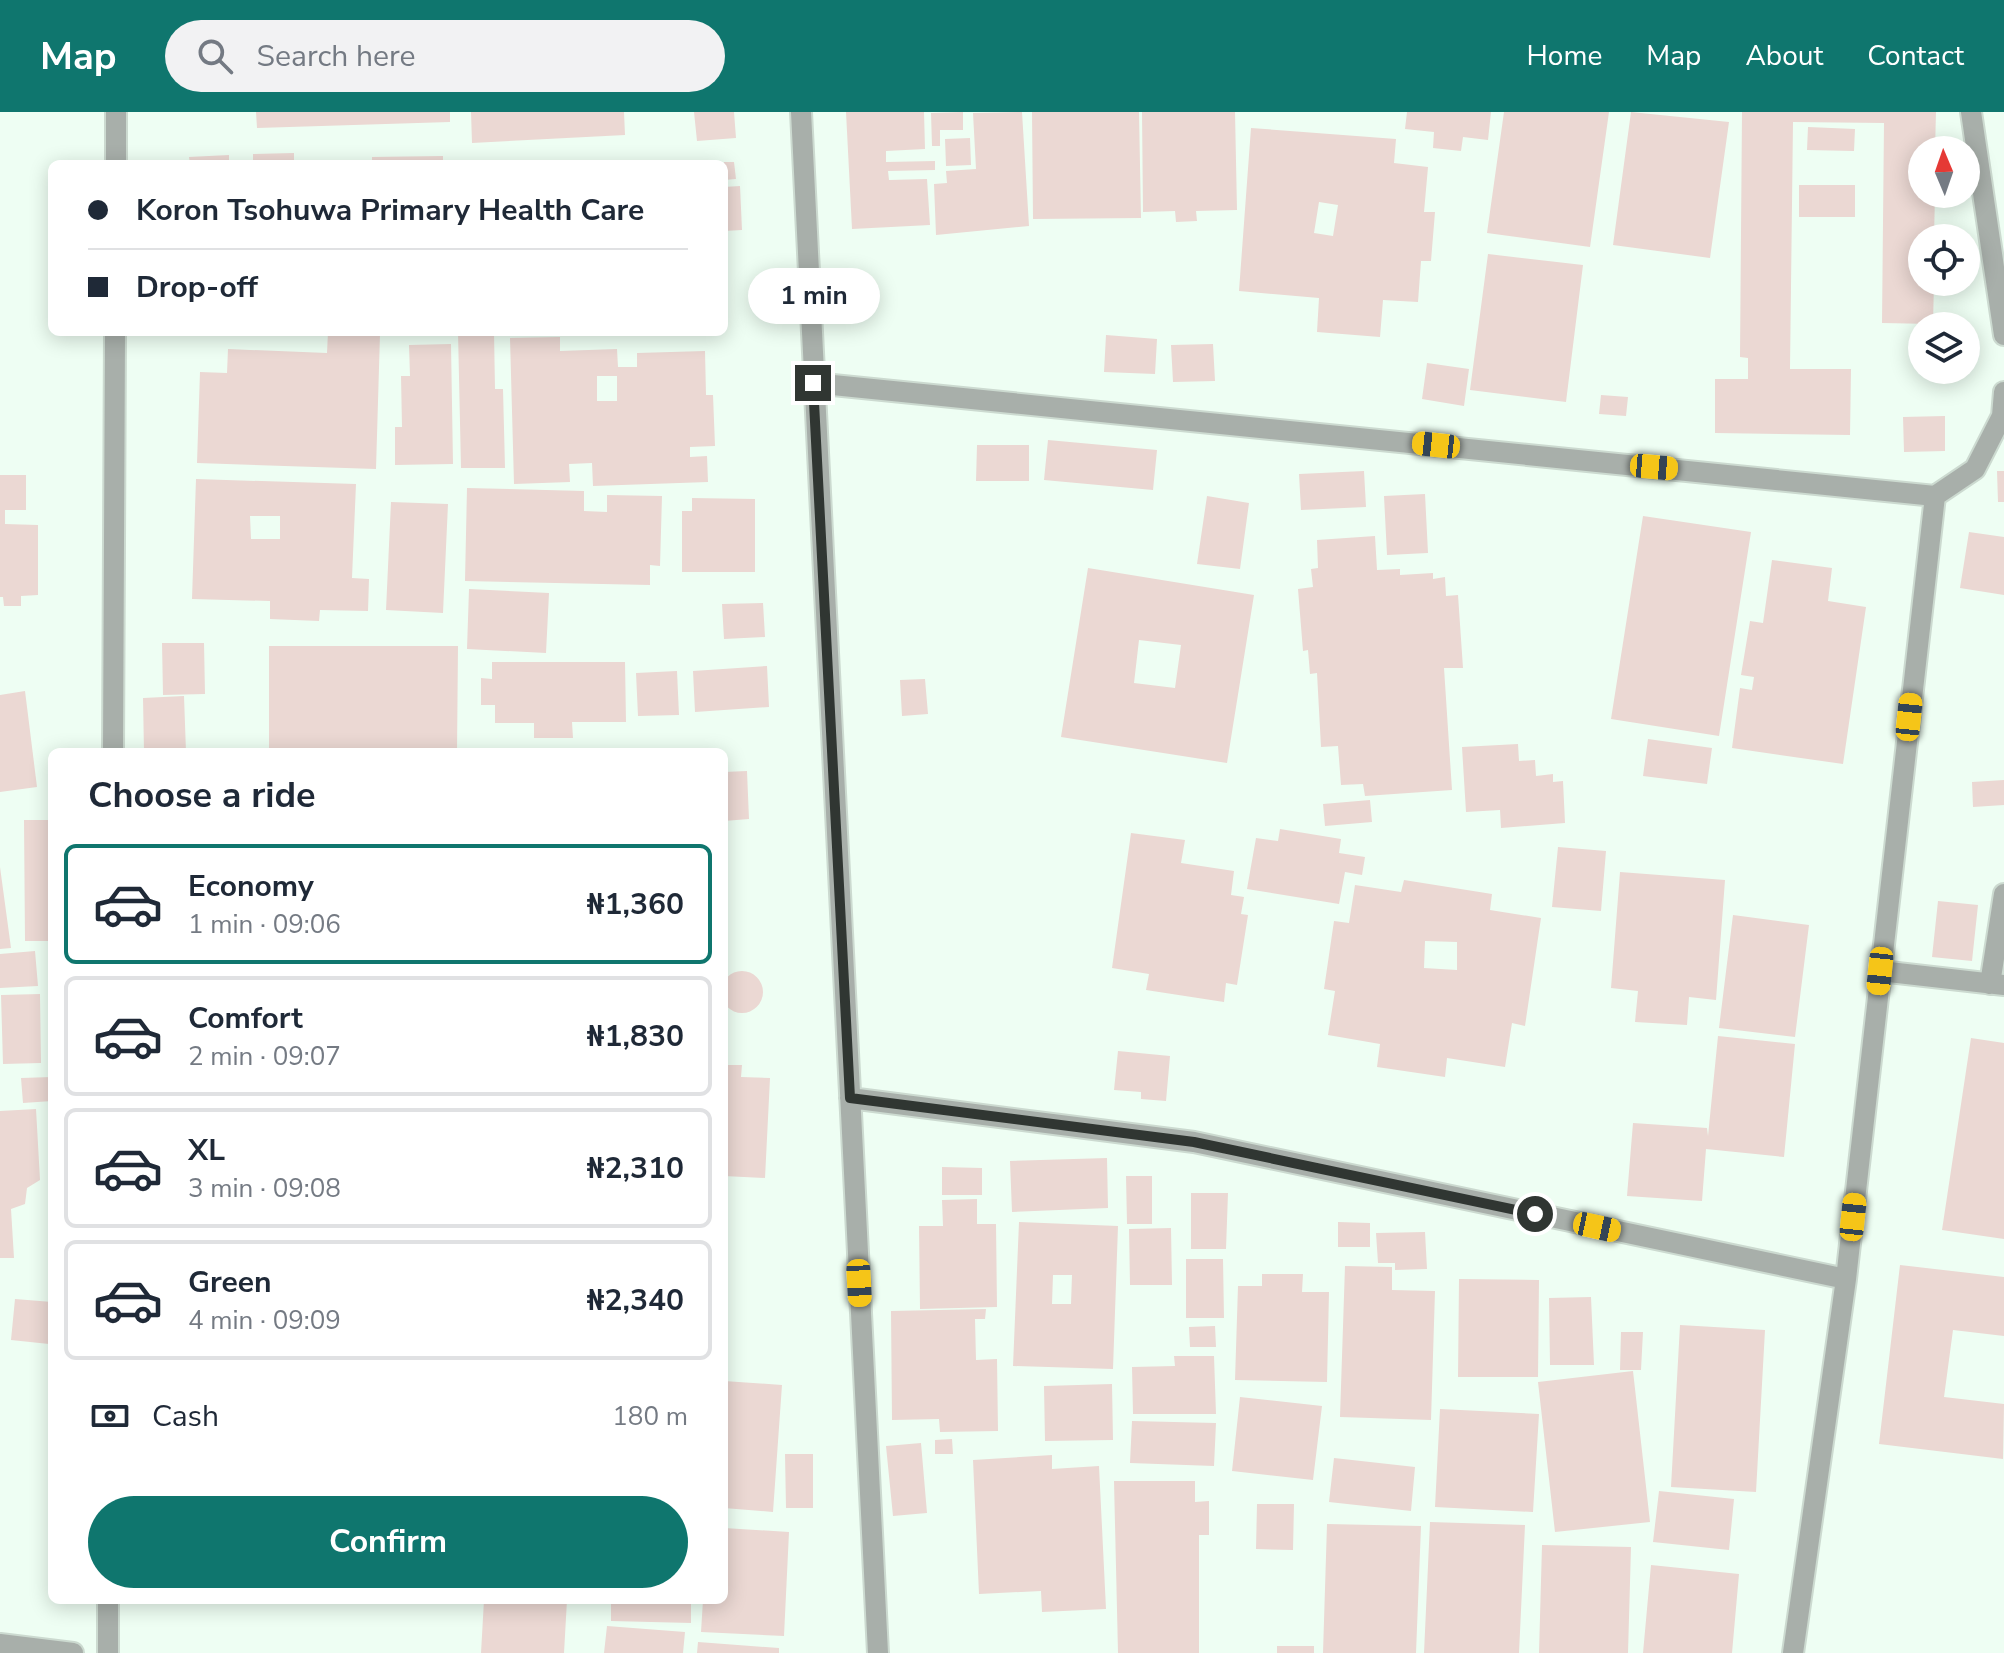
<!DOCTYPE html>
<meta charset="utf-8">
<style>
body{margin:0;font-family:"Nunito Sans",sans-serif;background:#f2f2f3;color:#1f2937;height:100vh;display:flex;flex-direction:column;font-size:30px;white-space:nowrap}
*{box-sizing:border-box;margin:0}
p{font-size:26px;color:#747a83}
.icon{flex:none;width:44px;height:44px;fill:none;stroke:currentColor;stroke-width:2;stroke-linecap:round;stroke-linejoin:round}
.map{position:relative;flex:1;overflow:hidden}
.side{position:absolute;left:48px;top:636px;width:680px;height:856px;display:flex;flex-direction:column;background:#fff;border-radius:12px;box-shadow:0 4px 20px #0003}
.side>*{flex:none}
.top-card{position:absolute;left:48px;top:48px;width:680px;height:176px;border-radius:12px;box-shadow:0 4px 20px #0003;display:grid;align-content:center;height:176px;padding:0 40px;background:#fff}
.needle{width:52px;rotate:358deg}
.buttons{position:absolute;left:1908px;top:24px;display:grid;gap:16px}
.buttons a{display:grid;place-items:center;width:72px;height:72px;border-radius:50%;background:#fff;box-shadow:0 4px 20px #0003;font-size:40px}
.end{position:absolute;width:36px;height:36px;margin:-18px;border:10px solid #303632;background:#fff;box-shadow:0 0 0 4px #fff}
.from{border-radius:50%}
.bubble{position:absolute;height:56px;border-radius:28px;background:#fff;box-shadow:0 4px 20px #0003;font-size:26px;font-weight:700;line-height:56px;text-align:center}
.car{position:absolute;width:24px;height:48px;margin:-24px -12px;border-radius:10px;box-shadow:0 0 6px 2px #0007;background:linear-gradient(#f5c518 24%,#345 0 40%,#f5c518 0 76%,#345 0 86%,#f5c518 0)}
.top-card b{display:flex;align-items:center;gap:28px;height:76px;font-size:30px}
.top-card b+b{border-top:2px solid #e0e1e3}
.top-card i{width:20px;height:20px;background:#1f2937}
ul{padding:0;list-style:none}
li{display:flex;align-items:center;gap:24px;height:120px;margin:0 16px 12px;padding:0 24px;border:4px solid #e0e1e3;border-radius:12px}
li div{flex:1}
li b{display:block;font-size:30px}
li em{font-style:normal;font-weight:700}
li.on{border-color:#0f766e}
li>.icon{width:72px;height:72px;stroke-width:1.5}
h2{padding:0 40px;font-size:36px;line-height:96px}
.pay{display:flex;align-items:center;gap:20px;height:88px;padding:0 40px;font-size:30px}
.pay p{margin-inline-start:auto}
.button{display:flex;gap:16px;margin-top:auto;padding:16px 40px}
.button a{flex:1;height:92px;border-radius:48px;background:#0f766e;color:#fff;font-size:32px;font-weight:700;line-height:92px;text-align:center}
header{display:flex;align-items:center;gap:48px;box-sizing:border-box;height:112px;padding:0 40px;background:#0f766e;color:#fff}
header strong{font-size:38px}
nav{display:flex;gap:44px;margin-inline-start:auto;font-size:28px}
.search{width:560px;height:72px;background:#f2f2f3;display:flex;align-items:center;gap:20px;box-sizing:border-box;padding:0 28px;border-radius:44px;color:#747a83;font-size:30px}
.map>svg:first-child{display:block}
.building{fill:#ebd8d3;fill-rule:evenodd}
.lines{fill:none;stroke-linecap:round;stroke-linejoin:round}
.minor-casing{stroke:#ccdad0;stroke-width:24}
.minor{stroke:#a8afaa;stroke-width:20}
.route{stroke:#303632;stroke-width:10}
</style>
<header>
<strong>Map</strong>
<div class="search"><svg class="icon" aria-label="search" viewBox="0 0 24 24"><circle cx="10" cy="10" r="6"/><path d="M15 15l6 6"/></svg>Search here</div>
<nav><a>Home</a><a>Map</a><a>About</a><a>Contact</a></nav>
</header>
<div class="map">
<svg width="2004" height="1541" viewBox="0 0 2004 1541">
<rect width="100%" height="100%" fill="#eefef3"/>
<!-- building -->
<path class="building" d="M 256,0 L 450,0 L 450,10 L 257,16 Z
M 471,0 L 624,0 L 625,23 L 472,31 Z
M 694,0 L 734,0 L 736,26 L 697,29 Z
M 846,0 L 924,0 L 925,37 L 886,39 L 886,50 L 935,49 L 935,58 L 888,59 L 889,68 L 927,67 L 930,113 L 852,117 Z
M 963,0 L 963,18 L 940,18 L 940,34 L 932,34 L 931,1 Z
M 1022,0 L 1029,114 L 936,123 L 934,72 L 947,71 L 946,59 L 976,57 L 973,1 Z
M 1032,0 L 1139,0 L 1141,106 L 1033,107 Z
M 1142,0 L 1235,0 L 1237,98 L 1196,99 L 1197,109 L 1176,110 L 1175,99 L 1143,100 Z
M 1407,0 L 1491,0 L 1488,28 L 1463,25 L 1461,39 L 1433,36 L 1434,20 L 1405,17 Z
M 1504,0 L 1609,0 L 1590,135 L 1487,121 Z
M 1631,0 L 1729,10 L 1710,146 L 1613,133 Z
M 1742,0 L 1936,0 L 1935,38 L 1922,38 L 1922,82 L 1935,82 L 1934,126 L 1922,126 L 1922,170 L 1934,170 L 1933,212 L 1882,211 L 1884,11 L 1793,10 L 1790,257 L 1851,257 L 1850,323 L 1715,321 L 1715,267 L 1748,267 L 1748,246 L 1740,245 Z
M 1808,15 L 1855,17 L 1854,39 L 1807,38 Z
M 1251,16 L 1396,27 L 1394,51 L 1428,55 L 1424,100 L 1435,100 L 1431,149 L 1421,149 L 1418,190 L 1383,188 L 1380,225 L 1317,220 L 1319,186 L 1239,179 ZM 1319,90 L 1338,93 L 1333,124 L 1314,121 Z
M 970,26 L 971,53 L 946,54 L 945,27 Z
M 294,41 L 294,52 L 253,52 L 253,42 Z
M 229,43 L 229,52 L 190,52 L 189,45 Z
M 443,44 L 443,52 L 372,52 L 372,45 Z
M 724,50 L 734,50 L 736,67 L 724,68 Z
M 1799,73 L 1855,73 L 1855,105 L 1799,105 Z
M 740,74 L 742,118 L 724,119 L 724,75 Z
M 1488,142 L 1583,153 L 1566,290 L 1470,278 Z
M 328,220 L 380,222 L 376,357 L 197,351 L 200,260 L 227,261 L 228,237 L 327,241 Z
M 458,220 L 494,220 L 495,277 L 503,277 L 505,356 L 461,356 Z
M 1106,223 L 1157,227 L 1155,262 L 1104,260 Z
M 560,225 L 560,239 L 617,237 L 618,255 L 637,255 L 637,241 L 705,239 L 706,283 L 713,283 L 715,334 L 690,335 L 690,345 L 707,344 L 708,370 L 593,374 L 592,351 L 569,352 L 570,370 L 514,372 L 510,226 ZM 597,264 L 617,264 L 617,289 L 597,289 Z
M 451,232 L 453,352 L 395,353 L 395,315 L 402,315 L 401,264 L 410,264 L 409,233 Z
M 1213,232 L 1215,269 L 1173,270 L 1171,233 Z
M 1427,251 L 1469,257 L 1464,294 L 1422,287 Z
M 1601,283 L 1628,285 L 1626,304 L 1599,302 Z
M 1945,304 L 1945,339 L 1904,340 L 1903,305 Z
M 1048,328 L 1157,338 L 1153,378 L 1044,368 Z
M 977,333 L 1029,333 L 1029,369 L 976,369 Z
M 1364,359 L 1366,395 L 1301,398 L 1299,362 Z
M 1997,359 L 2004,359 L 2004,390 L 1998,390 Z
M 0,363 L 26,363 L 26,398 L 5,398 L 5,412 L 38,413 L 38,483 L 21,484 L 21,494 L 4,494 L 3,485 L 0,485 Z
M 196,367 L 356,372 L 352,466 L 369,467 L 368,499 L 320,498 L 319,509 L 270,507 L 270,489 L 192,487 ZM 250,404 L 280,404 L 280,427 L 251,427 Z
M 467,376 L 584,379 L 584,399 L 607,400 L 607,383 L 662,384 L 660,454 L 650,453 L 650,473 L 465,469 Z
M 1425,382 L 1428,441 L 1387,443 L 1384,384 Z
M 1207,384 L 1249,391 L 1240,457 L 1197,452 Z
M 692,386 L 755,387 L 755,460 L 682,460 L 682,399 L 692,399 Z
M 391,390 L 448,392 L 443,501 L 386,498 Z
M 1643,404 L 1751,420 L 1719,624 L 1611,607 Z
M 1969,420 L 2004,425 L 2004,483 L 1960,476 Z
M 1375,424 L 1377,458 L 1400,457 L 1400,463 L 1433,461 L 1433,467 L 1445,465 L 1446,484 L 1458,483 L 1463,556 L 1444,556 L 1452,678 L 1365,684 L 1363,672 L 1341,673 L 1338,634 L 1321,635 L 1317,561 L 1310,562 L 1308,538 L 1303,539 L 1298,477 L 1313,475 L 1311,457 L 1318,456 L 1317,428 Z
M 1772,448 L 1832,456 L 1828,489 L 1866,495 L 1843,652 L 1732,636 L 1740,576 L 1752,578 L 1754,565 L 1741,563 L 1750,509 L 1763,511 Z
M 1088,456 L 1254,483 L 1227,651 L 1061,625 ZM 1139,528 L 1181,533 L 1175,576 L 1134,571 Z
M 469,477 L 549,481 L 546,541 L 467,537 Z
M 763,491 L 765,525 L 724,527 L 722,492 Z
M 162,531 L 204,531 L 205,582 L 163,583 Z
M 269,534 L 458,534 L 457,640 L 269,640 Z
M 492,550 L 625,550 L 626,610 L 572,610 L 573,626 L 534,626 L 534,611 L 495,611 L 495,593 L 481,593 L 481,566 L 492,567 Z
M 767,554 L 769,595 L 695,600 L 693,559 Z
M 677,559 L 679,603 L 638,604 L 636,561 Z
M 925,567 L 928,602 L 902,604 L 900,568 Z
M 25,579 L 37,675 L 0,680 L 0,583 Z
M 184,584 L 186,640 L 144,640 L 143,586 Z
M 1648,627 L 1712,636 L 1707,672 L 1643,664 Z
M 1518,632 L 1519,649 L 1535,648 L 1536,664 L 1553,662 L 1553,670 L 1563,669 L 1565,711 L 1501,716 L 1500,698 L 1466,700 L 1462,635 Z
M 747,659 L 749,707 L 724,709 L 724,660 Z
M 2004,668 L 2004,693 L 1973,695 L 1972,670 Z
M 1370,688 L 1372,710 L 1325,714 L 1323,692 Z
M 24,708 L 52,708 L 52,829 L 25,829 Z
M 1280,717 L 1341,727 L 1339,741 L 1365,745 L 1362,763 L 1345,760 L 1339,792 L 1247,777 L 1256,726 L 1278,729 Z
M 1131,721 L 1185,728 L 1181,751 L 1234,759 L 1231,783 L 1244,785 L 1241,802 L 1248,803 L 1237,873 L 1226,871 L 1224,890 L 1146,878 L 1149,862 L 1112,856 Z
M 1558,735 L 1606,739 L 1601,799 L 1552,795 Z
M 0,755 L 11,836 L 0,837 Z
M 1620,760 L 1725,768 L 1716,888 L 1689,885 L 1687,913 L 1635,910 L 1638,879 L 1611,876 Z
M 1404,768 L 1492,782 L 1490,798 L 1541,806 L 1525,914 L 1512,911 L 1505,955 L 1447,946 L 1445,965 L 1377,955 L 1380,932 L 1328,923 L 1335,879 L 1324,877 L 1334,809 L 1349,811 L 1355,773 L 1401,780 ZM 1425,829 L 1457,830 L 1457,858 L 1424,856 Z
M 1938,789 L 1978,793 L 1972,849 L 1932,845 Z
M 1733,803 L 1809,813 L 1795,925 L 1719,916 Z
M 35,839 L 38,874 L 0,876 L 0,842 Z
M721 880a21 21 0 1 1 42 0a21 21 0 1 1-42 0Z
M 40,882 L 41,951 L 3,952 L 1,883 Z
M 1718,924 L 1795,932 L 1784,1045 L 1706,1037 L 1702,1089 L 1627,1084 L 1633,1011 L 1707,1016 L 1708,1024 Z
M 1971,926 L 2004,931 L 2004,1127 L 1942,1118 Z
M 1118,939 L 1170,944 L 1166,989 L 1141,987 L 1141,980 L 1114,978 Z
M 724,953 L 742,953 L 741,965 L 770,966 L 765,1066 L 724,1064 Z
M 52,965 L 52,989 L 23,991 L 21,966 Z
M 36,997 L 40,1068 L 27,1076 L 25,1092 L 11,1097 L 14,1146 L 0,1146 L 0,999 Z
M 1107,1046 L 1108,1096 L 1012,1100 L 1010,1049 Z
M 942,1055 L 982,1056 L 982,1083 L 942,1083 Z
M 1126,1064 L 1152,1064 L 1152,1112 L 1127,1112 Z
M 1191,1081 L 1228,1081 L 1226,1137 L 1191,1137 Z
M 977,1087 L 977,1112 L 996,1112 L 997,1195 L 920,1197 L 919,1114 L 943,1114 L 942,1088 Z
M 1019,1110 L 1118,1114 L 1113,1257 L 1013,1254 ZM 1053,1163 L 1072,1163 L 1071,1192 L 1052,1192 Z
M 1338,1110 L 1370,1111 L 1370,1135 L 1338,1135 Z
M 1171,1116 L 1172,1173 L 1130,1173 L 1129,1117 Z
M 1425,1120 L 1427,1157 L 1395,1158 L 1395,1151 L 1378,1151 L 1376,1121 Z
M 1186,1147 L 1223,1147 L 1224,1206 L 1186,1206 Z
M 1900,1153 L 2004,1165 L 2004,1224 L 1953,1218 L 1944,1285 L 2004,1292 L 2003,1347 L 1879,1332 Z
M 1345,1154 L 1392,1155 L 1392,1178 L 1435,1179 L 1431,1308 L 1340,1305 Z
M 1262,1162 L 1303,1162 L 1302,1180 L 1329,1180 L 1327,1270 L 1235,1268 L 1238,1174 L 1262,1174 Z
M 1459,1167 L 1539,1168 L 1538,1265 L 1458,1265 Z
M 1591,1185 L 1594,1253 L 1550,1253 L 1549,1186 Z
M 15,1187 L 52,1190 L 49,1232 L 11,1228 Z
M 986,1197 L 985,1207 L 975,1207 L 976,1248 L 997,1247 L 998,1319 L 940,1320 L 939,1307 L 892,1308 L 891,1199 Z
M 1680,1213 L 1765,1218 L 1756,1380 L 1671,1375 Z
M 1215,1214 L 1216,1235 L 1190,1235 L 1189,1215 Z
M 1621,1220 L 1643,1220 L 1641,1258 L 1620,1258 Z
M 1174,1244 L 1214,1244 L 1216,1302 L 1133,1302 L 1132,1255 L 1175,1254 Z
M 1633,1259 L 1650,1410 L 1555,1420 L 1538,1270 Z
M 724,1269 L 782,1273 L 773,1400 L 724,1396 Z
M 1112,1272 L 1113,1328 L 1045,1329 L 1044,1274 Z
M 1240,1285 L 1322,1294 L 1313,1368 L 1232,1359 Z
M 1440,1297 L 1539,1302 L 1533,1400 L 1435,1395 Z
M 1132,1309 L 1216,1311 L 1214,1354 L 1130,1351 Z
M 952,1327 L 953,1342 L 935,1342 L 935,1328 Z
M 921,1331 L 927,1401 L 893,1404 L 886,1334 Z
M 785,1342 L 813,1342 L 813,1396 L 786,1396 Z
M 1052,1343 L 1052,1357 L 1099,1354 L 1106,1497 L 1042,1500 L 1041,1479 L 979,1482 L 973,1348 Z
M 1334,1346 L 1415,1355 L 1411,1399 L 1329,1390 Z
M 1114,1369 L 1195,1369 L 1195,1390 L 1209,1389 L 1209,1423 L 1199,1423 L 1199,1541 L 1118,1541 Z
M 1659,1379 L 1734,1387 L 1729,1438 L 1653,1430 Z
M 1257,1392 L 1294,1392 L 1293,1438 L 1256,1437 Z
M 1430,1410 L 1525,1413 L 1519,1541 L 1424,1541 Z
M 1327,1412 L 1421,1414 L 1416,1541 L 1323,1541 Z
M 724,1416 L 789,1420 L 784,1524 L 701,1520 L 703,1488 L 724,1488 Z
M 1542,1433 L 1631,1435 L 1628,1541 L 1539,1541 Z
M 1651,1453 L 1739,1462 L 1732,1541 L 1643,1541 Z
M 484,1488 L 567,1488 L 564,1541 L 481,1541 Z
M 611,1488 L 691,1488 L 691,1511 L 611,1509 Z
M 607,1514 L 685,1520 L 683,1541 L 604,1541 Z
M 698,1530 L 779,1536 L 779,1541 L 697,1541 Z
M 1277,1534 L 1314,1534 L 1314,1541 L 1277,1541 Z"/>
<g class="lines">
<!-- minor casing -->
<g class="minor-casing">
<path id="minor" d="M 801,0 L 878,1541
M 1971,0 L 2004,223
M 116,52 L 116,0
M 813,271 L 1935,384 L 1975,357 L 2002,304 L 2004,280
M 113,640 L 115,220
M 1880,859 L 2004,873
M 1990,872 L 2004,782
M 850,986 L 1194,1030 L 1846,1167
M 0,1532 L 73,1541
M 108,1541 L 108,1488
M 1793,1541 L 1846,1167 L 1935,384"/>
</g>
<!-- minor -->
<use href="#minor" class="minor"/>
</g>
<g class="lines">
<!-- route -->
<path class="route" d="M 813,271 L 850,986 L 1194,1030 L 1535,1102"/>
</g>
</svg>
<div class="buttons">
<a><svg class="needle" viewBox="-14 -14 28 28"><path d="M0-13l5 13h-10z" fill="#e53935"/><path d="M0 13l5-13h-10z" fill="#747a83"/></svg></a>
<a><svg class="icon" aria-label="locate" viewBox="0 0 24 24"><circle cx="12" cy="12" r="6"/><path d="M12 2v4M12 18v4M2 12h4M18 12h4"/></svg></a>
<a><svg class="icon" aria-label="layers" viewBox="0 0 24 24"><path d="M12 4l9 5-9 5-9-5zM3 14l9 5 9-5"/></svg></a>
</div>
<i class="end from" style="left:1535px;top:1102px"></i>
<i class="end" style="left:813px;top:271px"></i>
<div class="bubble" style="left:748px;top:156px;width:132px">1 min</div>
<i class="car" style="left:1436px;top:333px;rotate:276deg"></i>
<i class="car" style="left:1654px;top:355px;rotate:95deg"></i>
<i class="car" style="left:1909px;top:605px;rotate:6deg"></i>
<i class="car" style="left:1880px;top:859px;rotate:186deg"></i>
<i class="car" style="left:1853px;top:1105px;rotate:6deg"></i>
<i class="car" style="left:1597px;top:1115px;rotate:102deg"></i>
<i class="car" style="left:859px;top:1171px;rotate:177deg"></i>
<div class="top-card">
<b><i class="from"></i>Koron Tsohuwa Primary Health Care</b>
<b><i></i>Drop-off</b>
</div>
<section class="side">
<h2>Choose a ride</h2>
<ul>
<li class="on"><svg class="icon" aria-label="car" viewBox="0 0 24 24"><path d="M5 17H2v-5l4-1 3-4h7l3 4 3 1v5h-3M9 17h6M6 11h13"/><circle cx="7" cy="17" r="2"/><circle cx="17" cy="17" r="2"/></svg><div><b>Economy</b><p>1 min · 09:06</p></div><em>₦1,360</em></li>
<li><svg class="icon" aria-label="car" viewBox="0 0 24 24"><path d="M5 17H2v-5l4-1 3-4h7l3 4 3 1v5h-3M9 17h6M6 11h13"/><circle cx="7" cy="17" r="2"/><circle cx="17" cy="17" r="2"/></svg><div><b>Comfort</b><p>2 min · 09:07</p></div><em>₦1,830</em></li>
<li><svg class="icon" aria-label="car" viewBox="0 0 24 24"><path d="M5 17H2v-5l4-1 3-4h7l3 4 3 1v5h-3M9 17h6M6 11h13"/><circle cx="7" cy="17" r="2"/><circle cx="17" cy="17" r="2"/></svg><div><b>XL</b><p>3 min · 09:08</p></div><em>₦2,310</em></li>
<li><svg class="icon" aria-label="car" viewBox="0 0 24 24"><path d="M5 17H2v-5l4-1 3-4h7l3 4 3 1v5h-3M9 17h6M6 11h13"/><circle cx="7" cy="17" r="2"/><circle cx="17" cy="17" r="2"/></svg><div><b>Green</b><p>4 min · 09:09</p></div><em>₦2,340</em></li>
</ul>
<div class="pay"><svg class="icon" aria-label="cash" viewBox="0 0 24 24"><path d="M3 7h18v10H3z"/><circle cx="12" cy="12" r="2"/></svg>Cash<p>180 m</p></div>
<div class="button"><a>Confirm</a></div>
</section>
</div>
